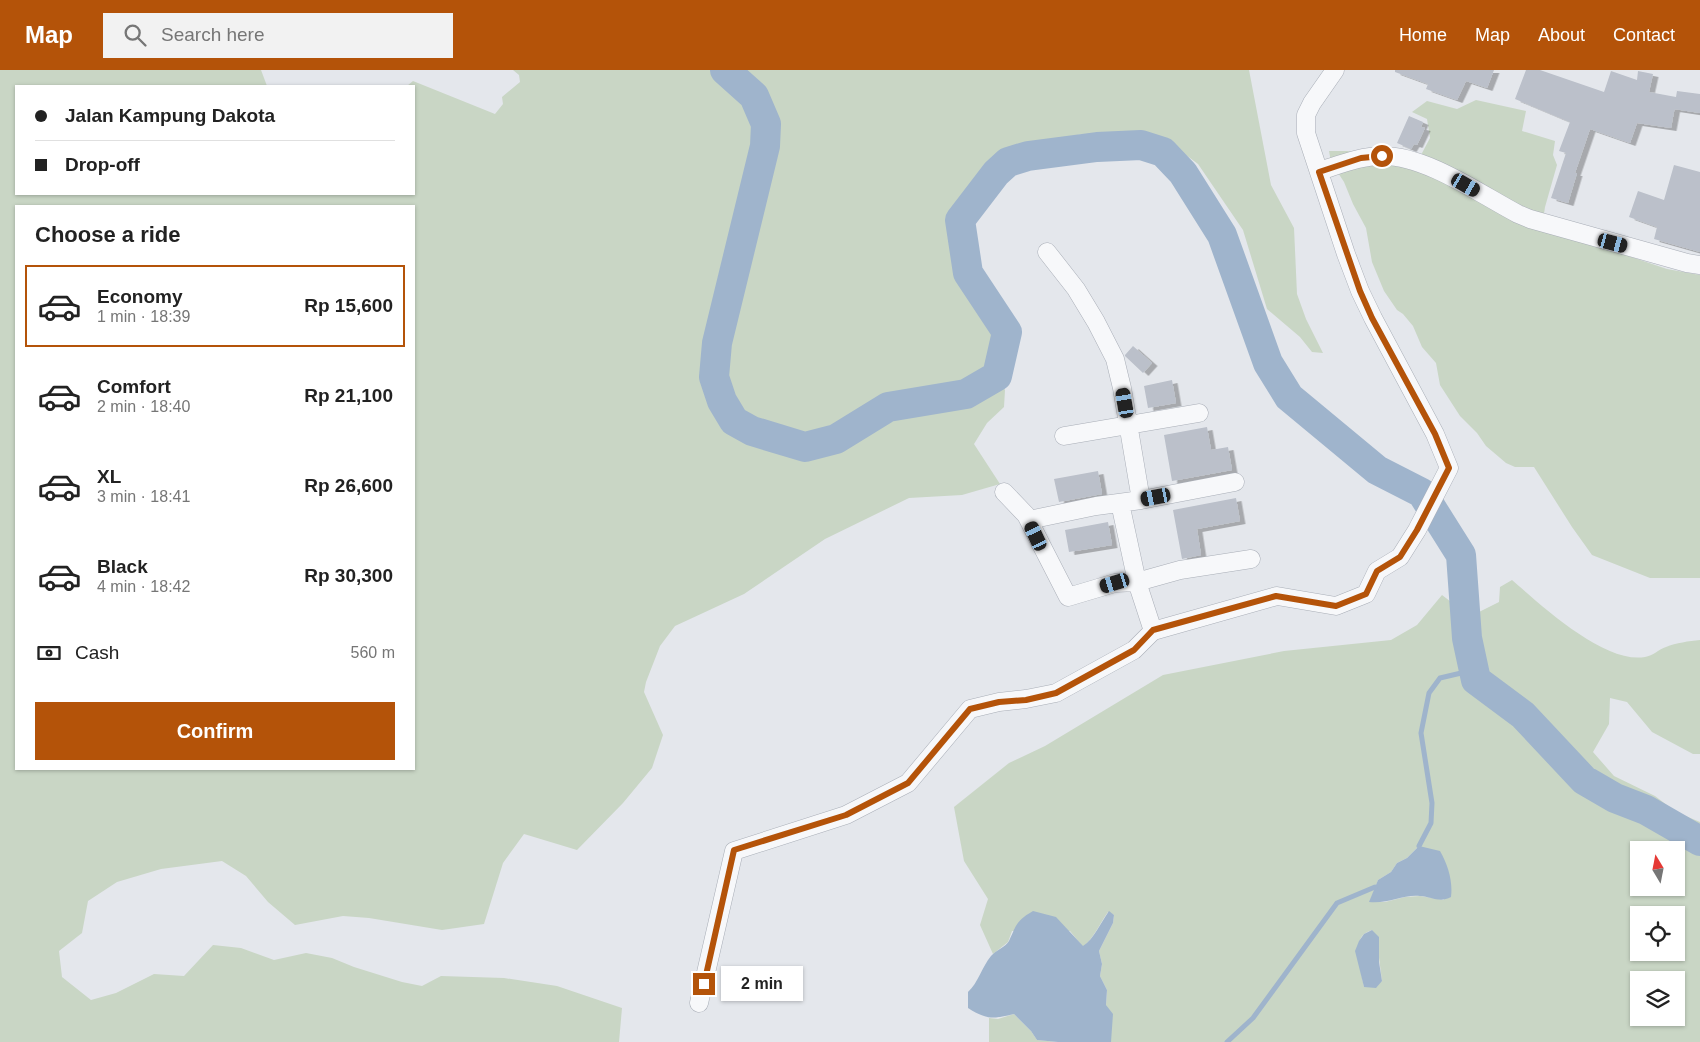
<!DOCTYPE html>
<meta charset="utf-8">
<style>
body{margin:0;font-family:Helvetica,sans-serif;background:#f2f2f2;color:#222;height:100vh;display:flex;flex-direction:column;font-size:19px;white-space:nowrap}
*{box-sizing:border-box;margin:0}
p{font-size:16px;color:#767676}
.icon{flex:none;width:28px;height:28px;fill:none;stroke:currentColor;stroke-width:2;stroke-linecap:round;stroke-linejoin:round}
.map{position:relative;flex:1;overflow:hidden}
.panel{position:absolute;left:15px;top:135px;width:400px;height:565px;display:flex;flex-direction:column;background:#fff;border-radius:0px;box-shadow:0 1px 4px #0004}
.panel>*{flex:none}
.top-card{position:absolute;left:15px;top:15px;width:400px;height:110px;border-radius:0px;box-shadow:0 1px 4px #0004;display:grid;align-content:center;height:110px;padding:0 20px;background:#fff}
.needle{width:32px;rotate:350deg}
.tools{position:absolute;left:1630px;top:771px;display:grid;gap:10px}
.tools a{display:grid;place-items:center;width:55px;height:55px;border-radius:0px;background:#fff;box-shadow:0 1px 4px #0004;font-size:25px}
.end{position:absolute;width:22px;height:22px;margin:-11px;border:6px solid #b45309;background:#fff;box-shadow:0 0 0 2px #fff}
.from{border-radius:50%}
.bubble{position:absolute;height:35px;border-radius:0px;background:#fff;box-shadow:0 1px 4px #0004;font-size:16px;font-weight:600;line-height:35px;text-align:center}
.car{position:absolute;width:15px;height:30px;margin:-15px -8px;border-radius:6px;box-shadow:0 0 4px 1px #0007;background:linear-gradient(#222 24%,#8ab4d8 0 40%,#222 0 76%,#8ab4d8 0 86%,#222 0)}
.top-card b{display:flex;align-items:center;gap:18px;height:48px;font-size:19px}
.top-card b+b{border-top:1px solid #e0e0e0}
.top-card i{width:12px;height:12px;background:#222}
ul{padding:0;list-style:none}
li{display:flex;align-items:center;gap:15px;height:82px;margin:0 10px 8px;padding:0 10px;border:2px solid transparent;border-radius:0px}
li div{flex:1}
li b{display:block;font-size:19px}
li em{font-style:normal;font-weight:600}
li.active{border-color:#b45309}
li>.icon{width:45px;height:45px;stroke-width:1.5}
h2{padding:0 20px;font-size:22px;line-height:60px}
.pay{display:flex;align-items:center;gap:12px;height:55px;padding:0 20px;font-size:19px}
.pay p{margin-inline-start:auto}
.button{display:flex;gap:10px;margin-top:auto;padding:10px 20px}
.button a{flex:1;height:58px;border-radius:0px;background:#b45309;color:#fff;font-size:20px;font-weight:600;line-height:58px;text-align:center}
header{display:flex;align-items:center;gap:30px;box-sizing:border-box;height:70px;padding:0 25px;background:#b45309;color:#fff}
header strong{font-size:24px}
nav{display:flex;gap:28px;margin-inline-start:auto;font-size:18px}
.search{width:350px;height:45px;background:#f2f2f2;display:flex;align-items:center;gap:12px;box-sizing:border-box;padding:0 18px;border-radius:0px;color:#767676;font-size:19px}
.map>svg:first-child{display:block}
.green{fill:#c9d6c5;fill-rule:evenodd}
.water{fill:#9fb4cc}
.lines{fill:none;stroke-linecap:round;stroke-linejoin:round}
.stream{stroke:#9fb4cc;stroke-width:5}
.river{stroke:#9fb4cc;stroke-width:30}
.building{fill:#bbc0ca;filter:url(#shadow)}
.street-casing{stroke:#a9aeb7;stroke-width:19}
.street{stroke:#f7f8fa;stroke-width:18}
.route{stroke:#b45309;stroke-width:6}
</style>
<header>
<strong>Map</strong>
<div class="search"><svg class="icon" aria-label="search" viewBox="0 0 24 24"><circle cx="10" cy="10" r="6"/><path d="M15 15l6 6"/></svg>Search here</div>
<nav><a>Home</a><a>Map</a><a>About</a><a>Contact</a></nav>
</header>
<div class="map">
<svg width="1700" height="972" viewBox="0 0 1700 972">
<defs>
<filter id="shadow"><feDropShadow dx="5.5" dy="3" stdDeviation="0" flood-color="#0004"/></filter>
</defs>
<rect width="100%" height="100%" fill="#e4e7ec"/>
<!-- green -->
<path class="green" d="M 0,0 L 261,0 L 267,16 L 16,16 L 16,124 L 414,124 L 414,16 L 407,16 L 413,11 L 495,44 L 503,34 L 502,27 L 520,12 L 519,5 L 513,0 L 1249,0 L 1271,115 L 1294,158 L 1297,224 L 1306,249 L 1323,283 L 1312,282 L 1300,267 L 1267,239 L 1243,160 L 1198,94 L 1162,67 L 1082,64 L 1018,79 L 982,103 L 953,140 L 952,178 L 963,212 L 983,238 L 998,268 L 991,296 L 1005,320 L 1004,337 L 987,353 L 974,374 L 1000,414 L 962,425 L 909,428 L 825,469 L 744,524 L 675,556 L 660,576 L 646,612 L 644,622 L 663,665 L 652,698 L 623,733 L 577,780 L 524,764 L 503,793 L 484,854 L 442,860 L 369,848 L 343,846 L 295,855 L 268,832 L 246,806 L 222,791 L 161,799 L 117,812 L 88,831 L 82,863 L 59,881 L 62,907 L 91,930 L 116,923 L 154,904 L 184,906 L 213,875 L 241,878 L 274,890 L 306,883 L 332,888 L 354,897 L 402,912 L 422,916 L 441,906 L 504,908 L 557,916 L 622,938 L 619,972 L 0,972 ZM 16,136 L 414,136 L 414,699 L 16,699 Z
M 1476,30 L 1526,41 L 1522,61 L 1555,71 L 1553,85 L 1557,95 L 1545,137 L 1542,157 L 1667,199 L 1700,205 L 1700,508 L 1650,508 L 1592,485 L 1572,457 L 1534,397 L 1515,397 L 1506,393 L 1486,376 L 1477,363 L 1460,346 L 1440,315 L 1436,293 L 1422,277 L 1413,256 L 1403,244 L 1397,240 L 1384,221 L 1372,192 L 1366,158 L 1353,134 L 1344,112 L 1331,92 L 1329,81 L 1348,81 L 1378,92 L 1421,85 L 1430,68 L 1427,49 L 1412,42 L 1427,31 L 1457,39 Z
M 1512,510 C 1541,535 1604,594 1645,587 C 1653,586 1659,579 1666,577 C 1676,573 1689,571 1700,570 L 1700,684 L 1693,684 L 1652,662 L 1627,632 L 1610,628 L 1609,654 L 1593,682 L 1614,706 L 1655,726 L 1676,742 L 1700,752 L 1700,972 L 1111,972 L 1111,958 L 1106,935 L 1107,920 L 1100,906 L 1102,894 L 1099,881 L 1113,853 L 1114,845 L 1108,842 C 1100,853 1094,868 1083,877 L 1070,861 L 1012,861 L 1008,872 L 993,884 L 980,855 L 988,829 L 964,791 L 954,737 L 1009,693 L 1045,676 L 1163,605 L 1284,581 L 1391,570 L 1417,555 L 1442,525 L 1455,535 L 1455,554 L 1499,532 L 1500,517 ZM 1419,776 L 1444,830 L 1420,826 L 1405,827 L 1385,832 L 1370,832 L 1378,810 L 1391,802 L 1397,793 L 1407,788 ZM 1639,780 L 1676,780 L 1676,818 L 1639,818 ZM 1639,845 L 1676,845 L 1676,882 L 1639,882 ZM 1372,860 L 1378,880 L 1382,911 L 1364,917 C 1362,906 1355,880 1360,870 C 1362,864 1367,862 1372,860 ZM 1639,910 L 1676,910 L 1676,948 L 1639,948 Z
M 1014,944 L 1031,961 L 1037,970 L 1058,972 L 989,972 L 989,948 L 998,949 Z"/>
<!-- water -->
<path class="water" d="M 1419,776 L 1440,781 C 1448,795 1453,811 1451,827 C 1440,833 1432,827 1420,826 C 1404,824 1389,834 1369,832 L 1378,810 L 1391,802 L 1397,793 L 1407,788 Z
M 1033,841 L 1056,847 L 1083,876 C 1094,869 1101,852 1109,841 L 1114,845 L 1113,853 L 1099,881 L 1102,894 L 1100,906 L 1107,920 L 1106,935 L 1113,944 L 1111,972 L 1058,972 L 1037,970 L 1031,961 L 1014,944 C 993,949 987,950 968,938 L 968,922 C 978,913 982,897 991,886 C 996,880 1006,877 1009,871 C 1017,854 1016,851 1033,841 Z
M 1372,860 L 1379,867 L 1379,892 L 1382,911 L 1376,918 L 1364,917 L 1355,881 L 1359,871 L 1364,864 Z"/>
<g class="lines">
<!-- stream -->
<path class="stream" d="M 1419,776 L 1431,753 L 1432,733 L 1421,663 L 1429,623 L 1440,608 L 1474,600
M 1227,972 L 1253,948 L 1337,833 L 1375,817"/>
<!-- river -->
<path class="river" d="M 725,0 L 754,26 L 766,54 L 765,76 L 717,273 L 714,307 L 722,331 L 734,351 L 752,361 L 805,377 L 836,369 L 888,337 L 966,324 L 997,306 L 1007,262 L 968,203 L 960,150 L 996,103 L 1008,92 L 1028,86 L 1097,77 L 1141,75 L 1163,82 L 1183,103 L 1222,165 L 1268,293 L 1289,327 L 1377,400 L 1422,423 L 1461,485 L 1467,568 L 1476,610 L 1523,645 L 1584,710 L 1615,728 L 1646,740 L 1700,771"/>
</g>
<!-- building -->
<path class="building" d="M 1395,0 L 1494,0 L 1487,18 L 1466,11 L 1457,30 L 1426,19 L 1428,14 L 1395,2 Z
M 1526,0 L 1540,0 L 1604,22 L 1611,1 L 1637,10 L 1638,1 L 1653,4 L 1649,22 L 1676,27 L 1677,21 L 1700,24 L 1700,43 L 1674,39 L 1676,31 L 1671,58 L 1637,53 L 1630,73 L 1590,59 L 1575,103 L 1577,103 L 1568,133 L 1551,128 L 1566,83 L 1559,81 L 1570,52 L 1515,29 Z
M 1409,46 L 1423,52 L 1421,57 L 1425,58 L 1417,75 L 1414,74 L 1411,79 L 1397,73 Z
M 1674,95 L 1700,102 L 1700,182 L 1654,169 L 1657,157 L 1629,147 L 1638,121 L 1664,130 Z
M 1133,276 L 1152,293 L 1143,303 L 1125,286 L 1125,285 Z
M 1172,310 L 1176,333 L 1148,338 L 1144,316 Z
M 1207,357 L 1211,380 L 1228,377 L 1232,400 L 1172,411 L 1164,365 Z
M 1098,401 L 1102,424 L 1059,432 L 1054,409 Z
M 1236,428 L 1240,451 L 1197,459 L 1201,485 L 1182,489 L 1173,440 Z
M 1108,452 L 1112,475 L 1069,482 L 1065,460 Z"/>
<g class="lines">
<!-- street casing -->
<g class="street-casing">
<path id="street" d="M 1319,101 C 1339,95 1360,86 1382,86 C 1425,85 1480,124 1518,144 L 1530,149 L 1687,193 L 1700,195
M 1047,182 L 1076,219 L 1096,252 L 1115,289 L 1122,318 L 1141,430
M 1064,366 L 1199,343
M 1004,422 L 1026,445 L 1068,527 L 1115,513 L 1137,512 L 1180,500 L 1251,489
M 1120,433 L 1137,512 L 1153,561
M 1029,450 L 1096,436 L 1141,430 L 1235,412
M 699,933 L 734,781 L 846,745 L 908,713 L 970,639 L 999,632 L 1026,629 L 1056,623 L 1134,580 L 1153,561 L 1277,526 L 1336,536 L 1366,524 L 1377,501 L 1400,487 L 1417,460 L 1449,398 L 1435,364 L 1373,248 L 1360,221 L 1346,184 L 1306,63 L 1306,45 L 1312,33 L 1335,0"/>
</g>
<!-- street -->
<use href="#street" class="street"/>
</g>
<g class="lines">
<!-- route -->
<path class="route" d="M 704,914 L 734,780 L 846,745 L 908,713 L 970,639 L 999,632 L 1026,630 L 1056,623 L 1134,580 L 1153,560 L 1276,526 L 1336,536 L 1366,524 L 1377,501 L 1400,487 L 1417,460 L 1449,398 L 1435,364 L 1372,248 L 1360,221 L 1319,102 L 1361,88 L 1382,86"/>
</g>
</svg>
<div class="tools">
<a><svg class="needle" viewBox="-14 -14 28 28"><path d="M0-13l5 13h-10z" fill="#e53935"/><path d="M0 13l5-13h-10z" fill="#767676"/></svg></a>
<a><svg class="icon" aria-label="locate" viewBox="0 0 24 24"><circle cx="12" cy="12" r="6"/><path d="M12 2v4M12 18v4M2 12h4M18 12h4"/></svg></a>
<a><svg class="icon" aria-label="layers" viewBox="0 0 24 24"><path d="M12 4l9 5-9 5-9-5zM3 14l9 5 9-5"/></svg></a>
</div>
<i class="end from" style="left:1382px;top:86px"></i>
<i class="end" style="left:704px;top:914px"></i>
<div class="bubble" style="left:721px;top:896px;width:82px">2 min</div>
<i class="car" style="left:1466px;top:115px;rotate:120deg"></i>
<i class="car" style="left:1613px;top:173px;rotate:105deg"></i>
<i class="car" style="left:1125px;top:333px;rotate:350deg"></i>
<i class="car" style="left:1156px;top:427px;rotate:259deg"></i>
<i class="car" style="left:1036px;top:466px;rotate:335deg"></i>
<i class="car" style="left:1115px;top:513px;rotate:253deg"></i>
<div class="top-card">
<b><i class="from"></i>Jalan Kampung Dakota</b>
<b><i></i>Drop-off</b>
</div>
<section class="panel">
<h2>Choose a ride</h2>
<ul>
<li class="active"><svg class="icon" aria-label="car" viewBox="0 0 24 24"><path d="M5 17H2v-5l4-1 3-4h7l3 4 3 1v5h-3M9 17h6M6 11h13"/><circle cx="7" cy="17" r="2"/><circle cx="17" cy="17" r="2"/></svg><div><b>Economy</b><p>1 min · 18:39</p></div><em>Rp 15,600</em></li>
<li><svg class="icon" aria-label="car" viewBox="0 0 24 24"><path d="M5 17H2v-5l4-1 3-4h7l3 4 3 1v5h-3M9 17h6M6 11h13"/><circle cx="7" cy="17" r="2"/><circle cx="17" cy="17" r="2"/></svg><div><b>Comfort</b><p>2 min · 18:40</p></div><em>Rp 21,100</em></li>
<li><svg class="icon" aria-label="car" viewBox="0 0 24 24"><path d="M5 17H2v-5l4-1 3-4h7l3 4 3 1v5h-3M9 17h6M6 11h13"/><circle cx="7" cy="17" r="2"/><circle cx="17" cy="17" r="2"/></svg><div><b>XL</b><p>3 min · 18:41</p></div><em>Rp 26,600</em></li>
<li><svg class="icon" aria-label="car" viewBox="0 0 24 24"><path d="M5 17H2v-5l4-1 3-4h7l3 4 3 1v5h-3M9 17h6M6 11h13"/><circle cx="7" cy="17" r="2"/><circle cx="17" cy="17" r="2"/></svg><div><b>Black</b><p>4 min · 18:42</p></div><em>Rp 30,300</em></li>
</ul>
<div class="pay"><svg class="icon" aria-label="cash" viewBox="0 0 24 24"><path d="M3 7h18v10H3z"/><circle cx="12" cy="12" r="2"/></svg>Cash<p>560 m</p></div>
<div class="button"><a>Confirm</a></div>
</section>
</div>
